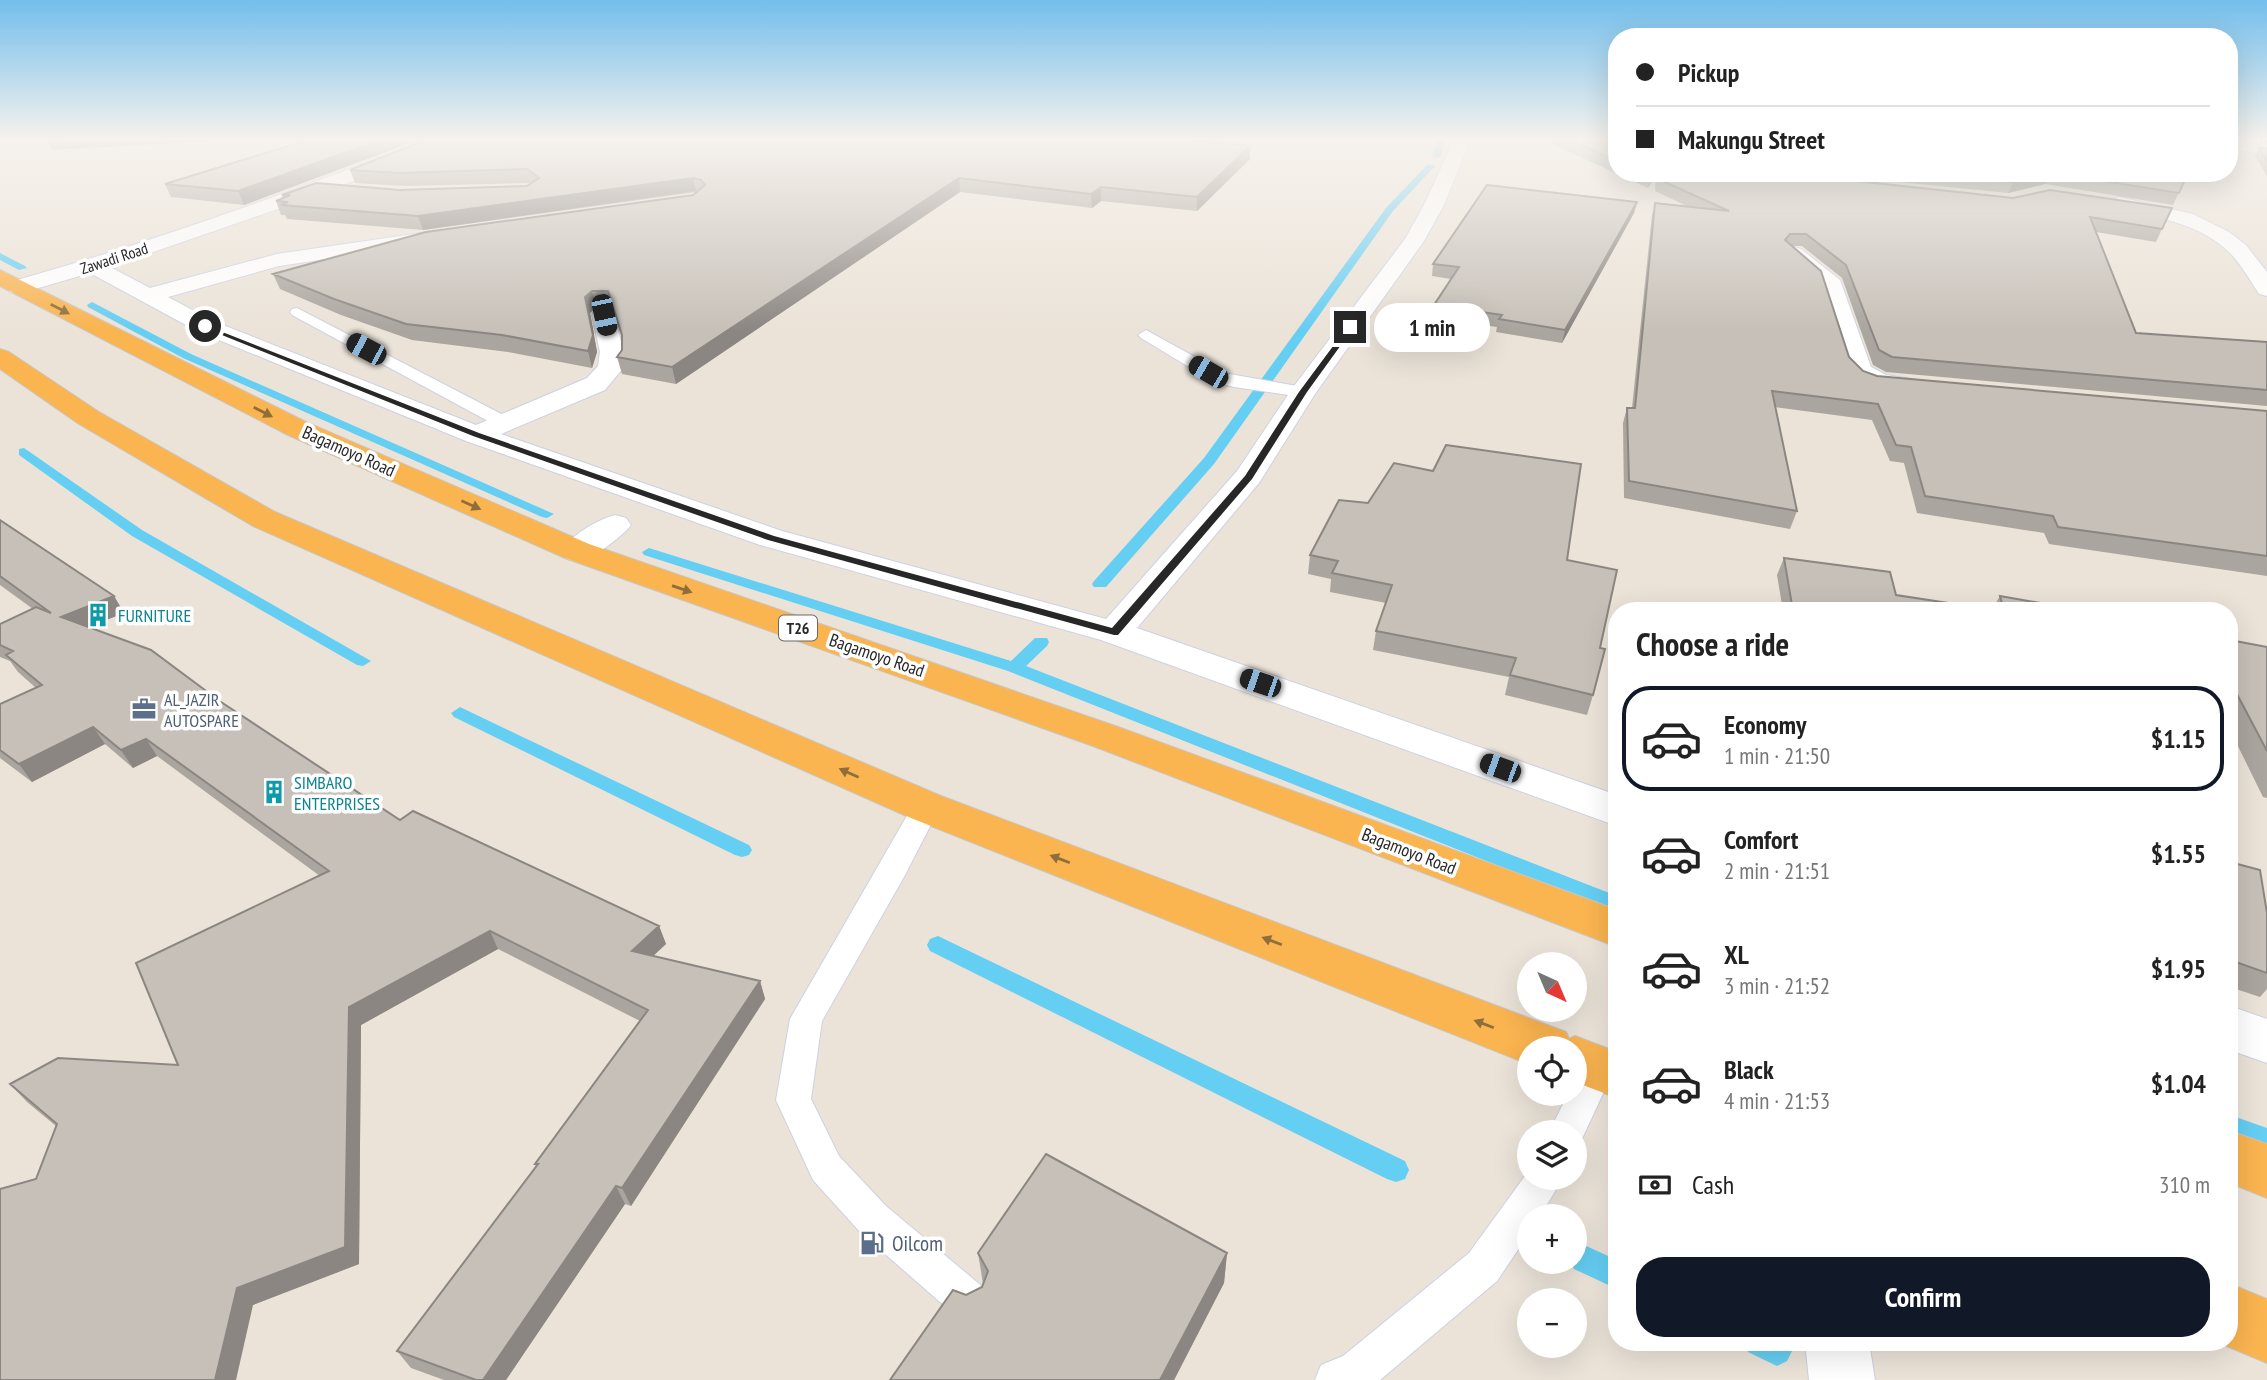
<!DOCTYPE html>
<meta charset="utf-8">
<style>
body{margin:0;font-family:"PT Sans Narrow",sans-serif;background:#f6f6f6;color:#222;height:100vh;display:flex;flex-direction:column;font-size:26px;white-space:nowrap}
*{box-sizing:border-box;margin:0}
p{font-size:23px;color:#767676}
.icon{flex:none;width:38px;height:38px;fill:none;stroke:currentColor;stroke-width:2;stroke-linecap:round;stroke-linejoin:round}
.map{position:relative;flex:1;overflow:hidden}
.drawer{position:absolute;left:1608px;top:602px;width:630px;height:749px;display:flex;flex-direction:column;background:#fff;border-radius:28px;box-shadow:0 7px 28px #0002}
.drawer>*{flex:none}
.guide{position:absolute;left:1608px;top:28px;width:630px;height:154px;border-radius:28px;box-shadow:0 7px 28px #0002;display:grid;align-content:center;height:154px;padding:0 28px;background:#fff}
.needle{width:46px;rotate:136deg}
.fabs{position:absolute;left:1517px;top:952px;display:grid;gap:14px}
.fabs a{display:grid;place-items:center;width:70px;height:70px;border-radius:50%;background:#fff;box-shadow:0 7px 28px #0002;font-size:35px}
.end{position:absolute;width:32px;height:32px;margin:-16px;border:9px solid #272727;background:#fff;box-shadow:0 0 0 4px #fff}
.from{border-radius:50%}
.bubble{position:absolute;height:49px;border-radius:24px;background:#fff;box-shadow:0 7px 28px #0002;font-size:23px;font-weight:800;line-height:49px;text-align:center}
.car{position:absolute;width:21px;height:42px;margin:-21px -10px;border-radius:9px;box-shadow:0 0 5px 2px #0007;background:linear-gradient(#222 24%,#8ab4d8 0 40%,#222 0 76%,#8ab4d8 0 86%,#222 0)}
.guide b{display:flex;align-items:center;gap:24px;height:66px;font-size:26px}
.guide b+b{border-top:2px solid #e0e0e0}
.guide i{width:18px;height:18px;background:#222}
ul{padding:0;list-style:none}
li{display:flex;align-items:center;gap:21px;height:105px;margin:0 14px 10px;padding:0 14px;border:4px solid transparent;border-radius:28px}
li div{flex:1}
li b{display:block;font-size:26px}
li em{font-style:normal;font-weight:800}
li.selected{border-color:#111827}
li>.icon{width:63px;height:63px;stroke-width:1.5}
h2{padding:0 28px;font-size:32px;line-height:84px}
.pay{display:flex;align-items:center;gap:18px;height:77px;padding:0 28px;font-size:26px}
.pay p{margin-inline-start:auto}
.cta{display:flex;gap:14px;margin-top:auto;padding:14px 28px}
.cta a{flex:1;height:80px;border-radius:28px;background:#111827;color:#fff;font-size:28px;font-weight:800;line-height:80px;text-align:center}
.map>svg:first-child{display:block}
.lines{fill:none;stroke-linecap:round;stroke-linejoin:round}
.stream{fill:#65cef3;fill-rule:evenodd}
.service-casing{stroke:#cdd1e2;stroke-width:2}
.minor-casing{stroke:#cdd1e2;stroke-width:2}
.trunk-casing{stroke:#c7c7c7;stroke-width:2}
.service{fill:#fff;fill-rule:evenodd}
.minor{fill:#fff;fill-rule:evenodd}
.trunk{fill:#fab450;fill-rule:evenodd}
.wall{fill:#aaa59e}
.shaded-wall{fill:#8b8681}
.building{fill:#c6c0b8;stroke:#8b8681;stroke-width:2}
.oneway{fill:#906e3c}
.route{fill:#272727}
.labels{text-anchor:middle;dominant-baseline:central;stroke-width:7;stroke-linejoin:round;paint-order:stroke}
.far-street-label{font-size:16px;fill:#272727;stroke:#fff}
.shield{fill:#fff;stroke:#686868;stroke-width:2}
.shield-label{font-size:16px;font-weight:bold;fill:#272727}
.street-label{font-size:18px;fill:#272727;stroke:#fff}
.culture-label{font-size:18px;fill:#0d838f;stroke:#fff;text-anchor:start}
.service-label{font-size:18px;fill:#4e5e75;stroke:#fff;text-anchor:start}
.near-service-label{font-size:21px;fill:#4e5e75;stroke:#fff;text-anchor:start}
</style>
<div class="map">
<svg width="2267" height="1380" viewBox="0 0 2267 1380">
<rect width="100%" height="100%" fill="#ebe3d8"/>
<g class="lines">
<!-- stream -->
<path class="stream" d="M 1437,138 L 1445,138 L 1441,156 L 1437,158 L 1433,156 Z
M 1428,164 L 1435,166 L 1393,211 L 1214,464 L 1106,587 L 1094,587 L 1092,584 L 1094,581 L 1204,458 L 1386,208 Z
M 0,253 L 25,266 L 27,268 L 19,270 L 0,260 Z
M 92,302 L 191,354 L 554,514 L 547,518 L 542,517 L 183,358 L 88,307 L 87,305 Z
M 24,448 L 142,530 L 371,661 L 363,666 L 357,665 L 132,536 L 19,455 L 19,449 Z
M 649,548 L 1011,661 L 1035,638 L 1047,638 L 1049,642 L 1047,646 L 1026,666 L 1617,896 L 1617,913 L 1008,671 L 644,555 L 642,552 Z
M 460,707 L 749,845 L 752,850 L 749,855 L 742,857 L 735,855 L 454,717 L 451,713 Z
M 938,936 L 1405,1161 L 1409,1170 L 1405,1179 L 1396,1182 L 1387,1179 L 930,951 L 927,945 L 930,939 Z
M 2230,1115 L 2267,1128 L 2267,1152 L 2230,1137 Z
M 1584,1245 L 1617,1260 L 1617,1289 L 1574,1269 L 1571,1262 L 1575,1262 L 1575,1249 Z
M 1743,1342 L 1788,1342 L 1792,1351 L 1787,1361 L 1777,1366 L 1748,1352 Z"/>
<!-- service casing -->
<g class="service-casing">
<path id="service" d="M 297,308 L 511,419 L 514,423 L 505,428 L 499,427 L 292,315 L 290,312 L 292,309 Z
M 1146,330 L 1224,373 L 1303,387 L 1311,392 L 1303,397 L 1234,387 L 1212,381 L 1141,338 L 1138,335 Z
M 926,798 L 936,800 L 940,807 L 904,877 L 822,1021 L 811,1099 L 839,1156 L 886,1206 L 984,1288 L 990,1302 L 984,1316 L 970,1322 L 956,1316 L 860,1232 L 813,1180 L 776,1100 L 790,1019 L 916,800 Z
M 1598,1053 L 1610,1058 L 1615,1068 L 1580,1143 L 1575,1145 L 1575,1132 L 1549,1132 L 1568,1094 L 1575,1094 L 1575,1079 L 1586,1058 Z
M 1530,1169 L 1530,1178 L 1563,1178 L 1540,1216 L 1530,1216 L 1530,1232 L 1497,1281 L 1380,1380 L 1315,1380 L 1321,1365 L 1343,1356 L 1469,1253 Z"/>
</g>
<!-- minor casing -->
<g class="minor-casing">
<path id="minor" d="M 430,138 L 453,138 L 451,141 L 324,193 L 110,267 L 150,288 L 277,254 L 427,232 L 434,234 L 437,238 L 434,242 L 427,244 L 279,266 L 168,297 L 213,321 L 476,425 L 587,378 L 598,366 L 600,352 L 592,315 L 596,310 L 612,310 L 624,352 L 624,367 L 605,390 L 501,434 L 782,531 L 1106,619 L 1237,471 L 1294,386 L 1405,239 L 1424,205 L 1455,138 L 1471,138 L 1444,205 L 1424,241 L 1315,394 L 1259,483 L 1137,628 L 1617,795 L 1617,826 L 1101,640 L 760,545 L 466,441 L 197,331 L 90,273 L 18,294 L 10,292 L 7,287 L 10,282 C 153,242 292,192 430,138 Z
M 2230,139 L 2267,145 L 2267,155 L 2230,149 Z
M 2119,197 L 2193,214 L 2229,232 L 2246,245 L 2267,272 L 2267,296 L 2259,294 C 2250,280 2242,266 2231,254 C 2198,221 2155,218 2112,207 L 2109,203 Z
M 1794,247 L 1801,249 L 1840,280 L 1871,367 L 1886,375 L 1911,379 L 1915,385 L 1911,391 C 1891,396 1866,388 1850,376 L 1819,283 L 1783,253 L 1787,249 Z
M 615,515 L 626,518 L 631,525 C 623,536 590,561 577,561 C 573,561 569,559 565,558 L 561,551 C 571,535 597,520 615,515 Z
M 2230,1006 L 2267,1019 L 2267,1063 L 2230,1050 Z
M 1805,1342 L 1869,1342 L 1875,1380 L 1809,1380 Z"/>
</g>
<!-- trunk casing -->
<g class="trunk-casing">
<path id="trunk" d="M 0,270 L 308,423 L 589,544 L 1121,728 L 1617,910 L 1617,947 L 1093,746 L 565,558 L 288,435 L 0,286 Z
M 0,349 L 9,352 L 99,412 L 275,512 L 941,796 L 1566,1032 L 1569,1039 L 1575,1036 L 1617,1052 L 1617,1098 L 1575,1082 L 1575,1048 L 1530,1048 L 1528,1064 L 911,818 L 253,526 L 79,424 L 0,369 Z
M 2230,1131 L 2267,1144 L 2267,1198 L 2230,1183 Z
M 2230,1284 L 2267,1299 L 2267,1363 L 2217,1342 L 2230,1342 Z"/>
</g>
<!-- service -->
<use href="#service" class="service"/>
<!-- minor -->
<use href="#minor" class="minor"/>
<!-- trunk -->
<use href="#trunk" class="trunk"/>
</g>
<!-- wall -->
<path class="wall" d="M 314,138 L 423,138 L 244,205 L 171,197 L 165,184 Z
M 431,138 L 1185,138 L 1184,139 L 1250,146 L 1250,159 L 1197,211 L 1101,201 L 1092,208 L 960,192 L 676,384 L 622,374 L 617,357 L 622,350 L 622,338 L 612,307 L 596,307 L 590,313 L 597,352 L 592,368 L 508,352 L 412,340 L 341,315 L 280,289 L 273,274 L 693,195 L 697,192 L 423,230 L 287,219 L 285,215 L 281,215 L 276,201 L 283,198 L 282,195 L 527,186 L 532,183 L 405,186 L 355,183 L 350,170 Z
M 1539,138 L 1617,138 L 1617,173 L 1656,173 L 1648,188 Z
M 2245,138 L 2267,138 L 2267,143 L 2245,139 Z
M 2259,148 L 2267,148 L 2267,176 L 2255,156 Z
M 1656,173 L 2188,173 L 2173,205 L 2045,184 L 2008,193 L 1831,175 L 1828,177 L 2013,198 L 2162,229 L 2156,242 L 2096,232 L 2136,333 L 2267,342 L 2267,406 L 1886,372 L 1873,365 L 1842,278 L 1802,246 L 1792,246 L 1849,357 L 1863,371 L 1877,376 L 2267,411 L 2267,576 L 2049,544 L 2044,533 L 1917,513 L 1904,463 L 1890,461 L 1872,420 L 1775,407 L 1797,511 L 1790,529 L 1624,498 L 1623,423 L 1627,408 L 1632,408 L 1652,215 L 1655,203 L 1689,207 L 1655,191 Z
M 1637,202 L 1634,213 L 1562,343 L 1496,332 L 1497,327 L 1432,318 L 1434,305 L 1451,279 L 1432,276 L 1433,264 Z
M 0,520 L 114,596 L 124,613 L 89,627 L 221,702 L 400,820 L 659,926 L 666,944 L 653,956 L 760,981 L 765,999 L 631,1206 L 625,1204 L 506,1380 L 444,1380 L 411,1368 L 397,1351 L 536,1166 L 535,1164 L 640,1021 L 498,949 L 361,1025 L 359,1264 L 253,1305 L 36,1179 L 56,1126 L 27,1102 L 10,1084 L 178,1065 L 320,876 L 157,756 L 133,768 L 105,744 L 32,782 L 0,758 L 0,704 L 36,688 L 18,672 L 10,661 L 0,657 L 0,624 L 33,609 L 0,585 Z
M 1310,555 L 1567,560 L 1600,648 L 1593,695 L 1587,715 L 1505,695 L 1509,677 L 1373,650 L 1376,631 L 1386,603 L 1330,592 L 1331,579 L 1308,574 Z
M 1784,558 L 1896,595 L 1992,609 L 2000,596 L 2059,611 L 1783,611 L 1777,575 Z
M 2230,640 L 2267,647 L 2267,798 L 2263,797 L 2230,730 Z
M 2230,862 L 2267,913 L 2267,989 L 2260,997 L 2230,987 Z
M 978,1253 L 1227,1253 L 1224,1283 L 1174,1380 L 890,1380 L 966,1295 L 982,1287 L 983,1284 Z"/>
<!-- shaded-wall -->
<path class="shaded-wall" d="M 158,138 L 265,138 L 52,150 L 49,144 Z
M 385,138 L 423,138 L 244,205 L 238,191 Z
M 1250,146 L 1250,159 L 1197,211 L 1197,197 Z
M 1653,173 L 1656,173 L 1648,188 L 1651,176 Z
M 2050,173 L 2045,184 L 2008,193 L 2013,182 Z
M 693,178 L 696,191 L 423,230 L 418,216 Z
M 959,178 L 960,192 L 676,384 L 672,367 Z
M 1101,187 L 1101,201 L 1092,208 L 1091,194 Z
M 1637,202 L 1634,213 L 1562,343 L 1565,330 Z
M 592,291 L 596,307 L 590,313 L 597,352 L 592,368 L 588,351 L 585,297 Z
M 114,596 L 124,613 L 72,633 L 61,617 Z
M 93,727 L 105,744 L 32,782 L 19,764 Z
M 146,739 L 157,756 L 133,768 L 121,750 Z
M 659,926 L 666,944 L 639,969 L 632,951 Z
M 490,931 L 498,949 L 361,1025 L 359,1264 L 253,1305 L 236,1380 L 215,1380 L 237,1288 L 349,1007 Z
M 760,981 L 765,999 L 631,1206 L 622,1188 Z
M 616,1186 L 625,1204 L 506,1380 L 483,1380 Z
M 1227,1253 L 1224,1283 L 1174,1380 L 1160,1380 Z"/>
<!-- building -->
<path class="building" d="M 59,138 L 158,138 L 49,144 Z
M 314,138 L 385,138 L 238,191 L 165,184 Z
M 431,138 L 1170,138 L 1250,146 L 1197,197 L 1101,187 L 1091,194 L 959,178 L 672,367 L 617,357 L 622,350 L 622,335 L 608,291 L 592,291 L 585,297 L 593,335 L 588,351 L 502,335 L 406,324 L 334,299 L 273,274 L 426,232 L 693,195 L 705,185 L 701,180 L 693,178 L 418,216 L 281,205 L 288,202 L 276,201 L 290,195 L 282,195 L 316,183 L 400,190 L 527,186 L 539,178 L 527,169 L 400,173 L 350,170 Z
M 1565,138 L 1617,138 L 1617,161 Z
M 2259,148 L 2267,148 L 2267,161 Z
M 1658,173 L 1825,173 L 1829,178 L 2013,198 L 2050,190 L 2172,208 L 2162,229 L 2090,217 L 2136,333 L 2267,342 L 2267,390 L 1892,357 L 1879,350 L 1846,265 L 1806,234 L 1790,234 L 1785,240 L 1821,271 L 1849,357 L 1863,371 L 1877,376 L 2267,411 L 2267,556 L 2058,527 L 2053,516 L 1925,496 L 1911,447 L 1896,445 L 1878,404 L 1772,391 L 1797,511 L 1629,481 L 1627,408 L 1635,408 L 1655,203 L 1729,211 L 1658,179 Z
M 1929,173 L 2049,173 L 2013,182 Z
M 2053,173 L 2188,173 L 2179,193 Z
M 1487,185 L 1637,202 L 1565,330 L 1499,319 L 1502,315 L 1434,305 L 1459,267 L 1433,264 Z
M 1446,445 L 1581,464 L 1567,560 L 1617,570 L 1600,648 L 1605,649 L 1593,695 L 1510,675 L 1516,658 L 1376,631 L 1392,585 L 1332,573 L 1338,561 L 1310,555 L 1339,500 L 1368,503 L 1394,463 L 1433,471 Z
M 0,520 L 114,596 L 61,617 L 151,650 L 221,702 L 400,820 L 413,811 L 659,926 L 632,951 L 760,981 L 622,1188 L 616,1186 L 483,1380 L 476,1380 L 397,1351 L 538,1164 L 535,1164 L 648,1010 L 490,931 L 349,1007 L 345,1247 L 237,1288 L 215,1380 L 0,1380 L 0,1189 L 36,1179 L 57,1124 L 10,1084 L 58,1058 L 178,1065 L 136,963 L 329,871 L 146,739 L 121,750 L 93,727 L 19,764 L 0,750 L 0,704 L 42,685 L 6,655 L 13,651 L 0,645 L 0,624 L 36,607 L 51,613 L 0,576 Z
M 1784,558 L 1890,572 L 1896,595 L 2001,611 L 1793,611 Z
M 2000,596 L 2057,606 L 2059,611 L 2004,611 Z
M 2230,640 L 2267,647 L 2267,751 L 2230,681 Z
M 2230,862 L 2260,870 L 2267,913 L 2267,973 L 2230,960 Z
M 1046,1154 L 1227,1253 L 1160,1380 L 890,1380 L 953,1290 L 966,1295 L 982,1287 L 988,1271 L 978,1253 Z"/>
<!-- one-way arrows -->
<defs><path id="oneway-solid" d="M-6-.8H1V-3.2L6.5 0L1 3.2V.8H-6Z" transform="scale(1.75)"/></defs>
<g class="oneway">
<use href="#oneway-solid" transform="translate(60 309) rotate(27)"/>
<use href="#oneway-solid" transform="translate(263 412) rotate(27)"/>
<use href="#oneway-solid" transform="translate(471 505) rotate(24)"/>
<use href="#oneway-solid" transform="translate(682 589) rotate(19)"/>
<use href="#oneway-solid" transform="translate(849 773) rotate(-156)"/>
<use href="#oneway-solid" transform="translate(1060 859) rotate(-159)"/>
<use href="#oneway-solid" transform="translate(1272 941) rotate(-159)"/>
<use href="#oneway-solid" transform="translate(1484 1024) rotate(-159)"/>
</g>
<!-- sky -->
<linearGradient id="sky" x2="0" y2="1"><stop stop-color="#73beec"/><stop offset="0.42" stop-color="#f6f2ed"/><stop offset="1" stop-color="#f6f2ed" stop-opacity="0"/></linearGradient>
<rect width="2267" height="331" fill="url(#sky)"/>
<!-- route -->
<path class="route" d="M 202,324 L 479,433 L 774,536 L 1112,628 L 1245,476 L 1299,392 L 1348,326 L 1354,327 L 1307,392 L 1252,479 L 1118,635 L 1114,635 L 768,540 L 473,436 L 202,327 Z"/>
<!-- icons -->
<defs>
<g id="building-bare" transform="scale(1.89)"><path d="M-4-6H4V6H1V3H-1V6H-4ZM-2.5-4.3h1.7v1.8h-1.7ZM.8-4.3h1.7v1.8H.8ZM-2.5-1h1.7V.8h-1.7ZM.8-1h1.7V.8H.8Z" fill="#0f9aa8" stroke="#fff" stroke-width="2.5" paint-order="stroke"/></g>
<g id="office-bare" transform="scale(1.89)"><path d="M-6-3h4V-5.5h4V-3h4V5H-6ZM-1-4.5V-3h2v-1.5ZM-6 0V1H6V0Z" fill="#5c6f8a" stroke="#fff" stroke-width="2.5" paint-order="stroke"/></g>
<g id="fuel-bare" transform="scale(1.89)"><path d="M-5.5-6h7V0h2V4h1.3V-2.5L3-4.5l.8-.8L6-3V5H2.5V1h-1V6h-7ZM-4.2-4.7v3.2H.2V-4.7Z" fill="#5c6f8a" stroke="#fff" stroke-width="2.5" paint-order="stroke"/></g>
</defs>
<g fill-rule="evenodd">
<use href="#building-bare" x="98" y="615"/>
<use href="#office-bare" x="144" y="709"/>
<use href="#building-bare" x="274" y="792"/>
<use href="#fuel-bare" x="872" y="1243"/>
</g>
<g class="labels">
<!-- far-street labels -->
<g class="far-street-label">
<text transform="translate(114 258) rotate(-18)">Zawadi Road</text>
</g>
<!-- shield labels -->
<rect class="shield" x="779" y="615.5" width="38" height="25" rx="5"/>
<g class="shield-label">
<text x="798" y="628">T26</text>
</g>
<!-- street labels -->
<g class="street-label">
<text transform="translate(349 451) rotate(24)">Bagamoyo Road</text>
<text transform="translate(877 655) rotate(19)">Bagamoyo Road</text>
<text transform="translate(1409 851) rotate(21)">Bagamoyo Road</text>
</g>
<!-- culture labels -->
<g class="culture-label">
<text x="118" y="615">FURNITURE</text>
<text x="294" y="782">SIMBARO<tspan x="294" dy="21">ENTERPRISES</tspan></text>
</g>
<!-- service labels -->
<g class="service-label">
<text x="164" y="699">AL_JAZIR<tspan x="164" dy="21">AUTOSPARE</tspan></text>
</g>
<!-- near-service labels -->
<g class="near-service-label">
<text x="892" y="1243">Oilcom</text>
</g>
</g>
</svg>
<div class="fabs">
<a><svg class="needle" viewBox="-14 -14 28 28"><path d="M0-13l5 13h-10z" fill="#e53935"/><path d="M0 13l5-13h-10z" fill="#767676"/></svg></a>
<a><svg class="icon" aria-label="locate" viewBox="0 0 24 24"><circle cx="12" cy="12" r="6"/><path d="M12 2v4M12 18v4M2 12h4M18 12h4"/></svg></a>
<a><svg class="icon" aria-label="layers" viewBox="0 0 24 24"><path d="M12 4l9 5-9 5-9-5zM3 14l9 5 9-5"/></svg></a>
<a>+</a>
<a>−</a>
</div>
<i class="end from" style="left:205px;top:326px"></i>
<i class="end" style="left:1350px;top:327px"></i>
<div class="bubble" style="left:1374px;top:303px;width:116px">1 min</div>
<i class="car" style="left:604px;top:315px;rotate:168deg"></i>
<i class="car" style="left:366px;top:349px;rotate:298deg"></i>
<i class="car" style="left:1208px;top:372px;rotate:300deg"></i>
<i class="car" style="left:1260px;top:683px;rotate:289deg"></i>
<i class="car" style="left:1500px;top:768px;rotate:290deg"></i>
<div class="guide">
<b><i class="from"></i>Pickup</b>
<b><i></i>Makungu Street</b>
</div>
<section class="drawer">
<h2>Choose a ride</h2>
<ul>
<li class="selected"><svg class="icon" aria-label="car" viewBox="0 0 24 24"><path d="M5 17H2v-5l4-1 3-4h7l3 4 3 1v5h-3M9 17h6M6 11h13"/><circle cx="7" cy="17" r="2"/><circle cx="17" cy="17" r="2"/></svg><div><b>Economy</b><p>1 min · 21:50</p></div><em>$1.15</em></li>
<li><svg class="icon" aria-label="car" viewBox="0 0 24 24"><path d="M5 17H2v-5l4-1 3-4h7l3 4 3 1v5h-3M9 17h6M6 11h13"/><circle cx="7" cy="17" r="2"/><circle cx="17" cy="17" r="2"/></svg><div><b>Comfort</b><p>2 min · 21:51</p></div><em>$1.55</em></li>
<li><svg class="icon" aria-label="car" viewBox="0 0 24 24"><path d="M5 17H2v-5l4-1 3-4h7l3 4 3 1v5h-3M9 17h6M6 11h13"/><circle cx="7" cy="17" r="2"/><circle cx="17" cy="17" r="2"/></svg><div><b>XL</b><p>3 min · 21:52</p></div><em>$1.95</em></li>
<li><svg class="icon" aria-label="car" viewBox="0 0 24 24"><path d="M5 17H2v-5l4-1 3-4h7l3 4 3 1v5h-3M9 17h6M6 11h13"/><circle cx="7" cy="17" r="2"/><circle cx="17" cy="17" r="2"/></svg><div><b>Black</b><p>4 min · 21:53</p></div><em>$1.04</em></li>
</ul>
<div class="pay"><svg class="icon" aria-label="cash" viewBox="0 0 24 24"><path d="M3 7h18v10H3z"/><circle cx="12" cy="12" r="2"/></svg>Cash<p>310 m</p></div>
<div class="cta"><a>Confirm</a></div>
</section>
</div>
